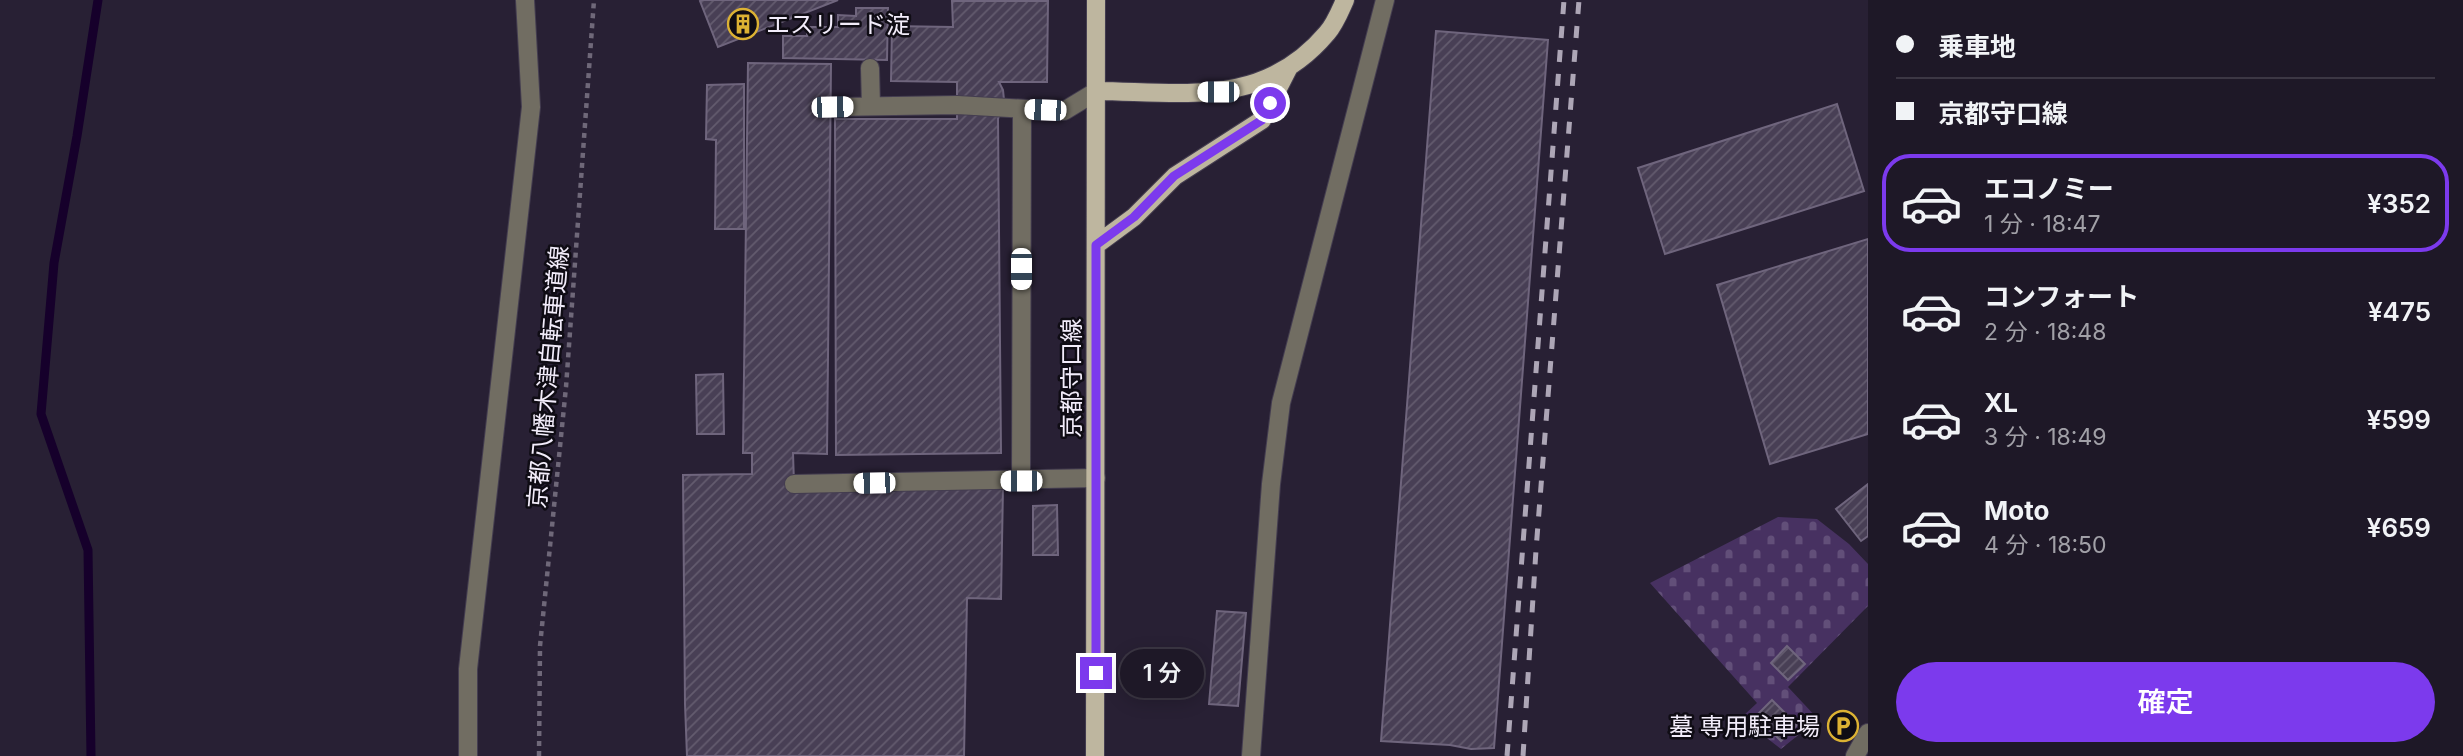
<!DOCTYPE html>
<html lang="ja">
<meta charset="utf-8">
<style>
body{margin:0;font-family:Inter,"Noto Sans JP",sans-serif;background:#2b2533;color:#f1f3f6;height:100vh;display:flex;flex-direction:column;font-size:26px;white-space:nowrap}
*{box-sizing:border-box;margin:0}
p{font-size:23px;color:#a1a0a7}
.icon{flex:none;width:38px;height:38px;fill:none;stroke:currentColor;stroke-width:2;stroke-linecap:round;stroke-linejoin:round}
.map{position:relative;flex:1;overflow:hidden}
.details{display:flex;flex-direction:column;background:#1e1827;width:595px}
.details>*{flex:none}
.top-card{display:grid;align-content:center;height:154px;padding:0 28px;background:#1e1827}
.end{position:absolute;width:32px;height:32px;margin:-16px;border:9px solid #7c3aed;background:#fff;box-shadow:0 0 0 4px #fff}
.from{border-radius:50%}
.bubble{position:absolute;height:49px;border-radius:24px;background:#1e1827;box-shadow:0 4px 18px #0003,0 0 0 2px #3c3744;font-size:23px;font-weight:600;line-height:49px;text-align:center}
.car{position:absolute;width:21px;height:42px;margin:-21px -10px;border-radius:9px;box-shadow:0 0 5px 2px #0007;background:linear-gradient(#fff 24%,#345 0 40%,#fff 0 76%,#345 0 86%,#fff 0)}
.top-card b{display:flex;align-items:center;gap:24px;height:66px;font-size:26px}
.top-card b+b{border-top:2px solid #3c3744}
.top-card i{width:18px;height:18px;background:#f1f3f6}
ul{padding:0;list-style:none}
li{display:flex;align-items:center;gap:21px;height:98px;margin:0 14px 10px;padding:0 14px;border:4px solid transparent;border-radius:28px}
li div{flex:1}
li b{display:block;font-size:26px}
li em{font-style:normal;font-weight:600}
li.selected{border-color:#7c3aed}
li>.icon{width:63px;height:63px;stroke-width:1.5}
.button{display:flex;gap:14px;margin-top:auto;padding:14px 28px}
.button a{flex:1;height:80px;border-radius:42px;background:#7c3aed;color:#fff;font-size:28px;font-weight:600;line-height:80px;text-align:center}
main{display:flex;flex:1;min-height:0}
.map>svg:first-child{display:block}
.cemetery{fill:url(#cemetery-stones)}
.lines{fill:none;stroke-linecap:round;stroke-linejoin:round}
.stream{stroke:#16002b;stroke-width:9}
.building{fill:url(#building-hatch);stroke:#6f657d;stroke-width:2}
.lane-casing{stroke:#443d50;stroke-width:20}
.street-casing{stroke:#443d50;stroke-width:20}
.primary-casing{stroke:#443d50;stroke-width:20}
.path{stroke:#6f6879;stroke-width:4.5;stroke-dasharray:5 5;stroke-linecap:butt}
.lane{stroke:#716d62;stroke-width:18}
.street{stroke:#716d62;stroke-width:18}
.primary{stroke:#beb69f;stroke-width:18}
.rail{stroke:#ada6b6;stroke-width:5;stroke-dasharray:12 12;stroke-linecap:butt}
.route{stroke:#7c3aed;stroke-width:9}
.labels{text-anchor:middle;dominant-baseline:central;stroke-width:5;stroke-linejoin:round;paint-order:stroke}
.poi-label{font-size:24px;fill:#f2ecfa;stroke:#0f0c14;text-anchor:start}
.street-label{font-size:24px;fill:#f2ecfa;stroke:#0f0c14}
</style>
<main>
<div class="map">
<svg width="1868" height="756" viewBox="0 0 1868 756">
<defs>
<pattern id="cemetery-stones" width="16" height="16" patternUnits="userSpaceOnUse" patternTransform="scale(1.75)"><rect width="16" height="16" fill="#473161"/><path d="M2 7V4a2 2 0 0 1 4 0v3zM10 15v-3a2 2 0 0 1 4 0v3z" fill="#624f79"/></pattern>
<pattern id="building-hatch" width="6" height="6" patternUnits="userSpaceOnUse" patternTransform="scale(1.75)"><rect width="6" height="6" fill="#483f55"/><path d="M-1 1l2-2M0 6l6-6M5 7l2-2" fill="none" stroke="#635b6e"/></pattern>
</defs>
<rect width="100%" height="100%" fill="#282034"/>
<!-- cemetery -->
<path class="cemetery" d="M 1778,517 L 1817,519 L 1849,544 L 1868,564 L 1868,606 L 1788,687 L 1818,719 L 1781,749 L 1741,718 L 1757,703 L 1650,583 Z"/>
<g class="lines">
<!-- stream -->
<path class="stream" d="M 91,756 L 88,550 L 41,414 L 54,263 L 77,136 L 98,0"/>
</g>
<!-- building -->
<path class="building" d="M 702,0 L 838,0 L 718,47 L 700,1 Z
M 952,1 L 1048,1 L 1047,82 L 999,82 L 1003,90 L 1004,100 L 998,119 L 1001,453 L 836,455 L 835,119 L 957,119 L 957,82 L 891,81 L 892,26 L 953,27 Z
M 856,8 L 888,8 L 887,60 L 783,58 L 783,36 L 807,36 L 807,27 L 838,27 L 838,15 L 856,16 Z
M 1436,31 L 1548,40 L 1494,748 L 1471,749 L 1450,745 L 1381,741 Z
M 748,63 L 831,64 L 827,454 L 793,453 L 794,484 L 1003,487 L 1001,599 L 967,598 L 964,756 L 687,756 L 685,704 L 683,475 L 752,474 L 752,453 L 743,453 Z
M 744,84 L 744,229 L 715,229 L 716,140 L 706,139 L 707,85 Z
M 1837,104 L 1864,191 L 1665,254 L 1638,168 Z
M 1868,239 L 1868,434 L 1770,464 L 1717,285 Z
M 723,374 L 724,434 L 697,434 L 696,375 Z
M 1868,484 L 1868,536 L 1861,541 L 1836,509 Z
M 1057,505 L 1058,555 L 1033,555 L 1033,506 Z
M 1217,611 L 1246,613 L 1238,706 L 1209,704 Z
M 1787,646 L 1805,664 L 1788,680 L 1771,663 Z
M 1772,700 L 1797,725 L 1781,741 L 1756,716 Z"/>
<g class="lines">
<!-- lane casing -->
<g class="lane-casing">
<path id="lane" d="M 870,68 L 871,106
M 832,107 L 957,105 L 1027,109
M 1021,481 L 1022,110 L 1064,111 L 1097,91
M 794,484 L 1096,478
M 468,756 L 468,669 L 531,107 L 525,0
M 1251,756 L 1271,484 L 1281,403 L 1385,0"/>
</g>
<!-- street casing -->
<g class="street-casing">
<path id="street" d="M 1855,756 L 1868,733"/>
</g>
<!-- primary casing -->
<g class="primary-casing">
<path id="primary" d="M 1097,91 C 1184,92 1264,108 1327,33 C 1335,24 1340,11 1345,0
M 1096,245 L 1134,217 L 1175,176 L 1262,120 L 1288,69
M 1095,756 L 1096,0"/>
</g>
<!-- path -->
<path class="path" d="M 539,756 L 540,646 L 566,387 L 594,0"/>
<!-- lane -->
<use href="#lane" class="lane"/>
<!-- street -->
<use href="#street" class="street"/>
<!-- primary -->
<use href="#primary" class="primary"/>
<!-- rail -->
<path class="rail" d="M 1507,756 L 1564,0
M 1523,756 L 1536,550 L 1579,0"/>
</g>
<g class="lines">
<!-- route -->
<path class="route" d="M 1096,673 L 1096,245 L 1134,217 L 1174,176 L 1262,120 L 1270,103"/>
</g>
<!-- icons -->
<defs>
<g id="building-ring" transform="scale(1.575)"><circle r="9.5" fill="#0f0c14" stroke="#dcb233" stroke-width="1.5"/><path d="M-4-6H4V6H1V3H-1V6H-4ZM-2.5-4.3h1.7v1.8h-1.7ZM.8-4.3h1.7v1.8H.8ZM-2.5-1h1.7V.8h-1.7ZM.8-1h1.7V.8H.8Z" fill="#dcb233"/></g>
<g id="parking-ring" transform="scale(1.575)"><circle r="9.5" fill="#0f0c14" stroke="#dcb233" stroke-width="1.5"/><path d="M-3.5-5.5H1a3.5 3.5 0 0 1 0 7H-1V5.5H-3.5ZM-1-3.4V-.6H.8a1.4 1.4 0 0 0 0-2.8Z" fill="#dcb233"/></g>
</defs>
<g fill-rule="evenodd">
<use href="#building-ring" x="743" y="24"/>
<use href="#parking-ring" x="1843" y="726"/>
</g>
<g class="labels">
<!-- poi labels -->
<g class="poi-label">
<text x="766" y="24">エスリード淀</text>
<text x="1820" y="726" text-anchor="end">墓 専用駐車場</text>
</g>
<!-- street labels -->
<g class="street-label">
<text transform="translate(548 377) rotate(-85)">京都八幡木津自転車道線</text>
<text transform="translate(1071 378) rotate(-90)">京都守口線</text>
</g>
</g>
</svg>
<i class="end from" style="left:1270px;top:103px"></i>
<i class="end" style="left:1096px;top:673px"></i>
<div class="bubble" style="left:1120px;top:649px;width:84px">1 分</div>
<i class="car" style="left:1218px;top:92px;rotate:270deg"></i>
<i class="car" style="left:832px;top:107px;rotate:89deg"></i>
<i class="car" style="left:1045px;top:110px;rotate:272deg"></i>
<i class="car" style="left:1021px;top:269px;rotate:180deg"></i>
<i class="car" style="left:1021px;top:481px;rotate:270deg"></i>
<i class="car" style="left:874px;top:483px;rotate:269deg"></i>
</div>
<section class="details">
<div class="top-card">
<b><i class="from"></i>乗車地</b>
<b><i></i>京都守口線</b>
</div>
<ul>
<li class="selected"><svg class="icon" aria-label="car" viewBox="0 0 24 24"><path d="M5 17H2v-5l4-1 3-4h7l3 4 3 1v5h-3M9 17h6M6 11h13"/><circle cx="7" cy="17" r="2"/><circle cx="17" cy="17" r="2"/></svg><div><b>エコノミー</b><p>1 分 · 18:47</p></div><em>¥352</em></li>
<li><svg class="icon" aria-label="car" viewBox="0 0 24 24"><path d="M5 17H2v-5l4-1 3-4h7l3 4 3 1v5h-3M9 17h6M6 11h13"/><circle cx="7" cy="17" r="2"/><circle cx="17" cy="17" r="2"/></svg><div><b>コンフォート</b><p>2 分 · 18:48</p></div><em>¥475</em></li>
<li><svg class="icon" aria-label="car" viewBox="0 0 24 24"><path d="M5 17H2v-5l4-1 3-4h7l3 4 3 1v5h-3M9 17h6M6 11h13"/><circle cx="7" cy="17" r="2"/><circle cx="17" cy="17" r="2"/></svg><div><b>XL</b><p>3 分 · 18:49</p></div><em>¥599</em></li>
<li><svg class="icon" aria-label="car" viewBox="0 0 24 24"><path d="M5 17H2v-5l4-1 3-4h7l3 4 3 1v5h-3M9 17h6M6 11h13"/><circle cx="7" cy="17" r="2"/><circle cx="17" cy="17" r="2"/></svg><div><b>Moto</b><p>4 分 · 18:50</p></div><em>¥659</em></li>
</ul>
<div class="button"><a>確定</a></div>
</section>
</main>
